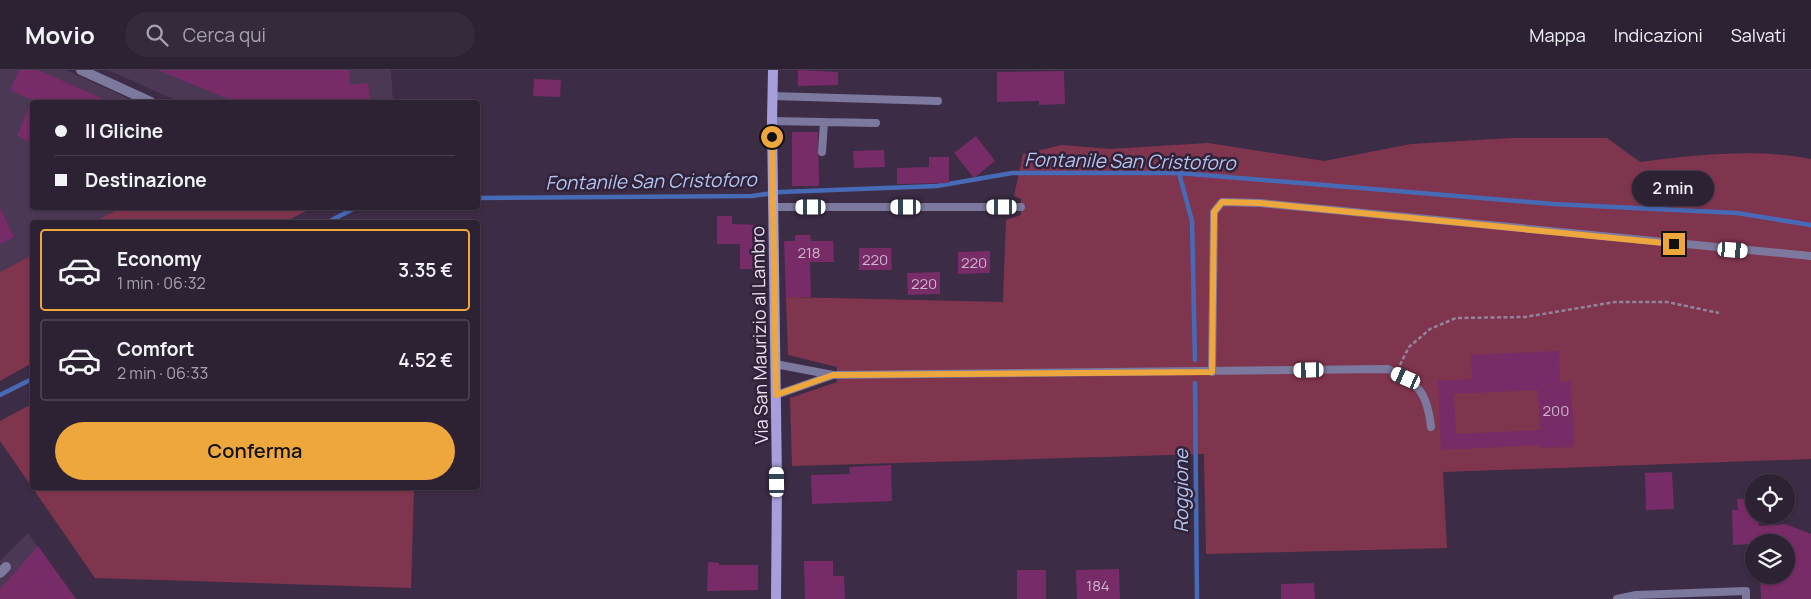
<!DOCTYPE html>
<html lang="it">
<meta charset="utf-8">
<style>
body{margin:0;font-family:Manrope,sans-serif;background:#35293c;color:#f1f3f6;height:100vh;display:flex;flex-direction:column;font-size:19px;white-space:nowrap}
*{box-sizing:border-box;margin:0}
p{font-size:16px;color:#a7a3ac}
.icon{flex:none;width:28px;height:28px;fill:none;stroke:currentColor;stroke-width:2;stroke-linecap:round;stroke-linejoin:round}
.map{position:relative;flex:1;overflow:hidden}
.side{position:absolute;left:30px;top:150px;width:450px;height:270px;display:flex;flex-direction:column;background:#2d2134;border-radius:5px;box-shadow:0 1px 4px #0004,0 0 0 1px #483e4f}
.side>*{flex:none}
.top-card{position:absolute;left:30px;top:30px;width:450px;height:110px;border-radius:5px;box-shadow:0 1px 4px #0004,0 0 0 1px #483e4f;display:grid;align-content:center;height:110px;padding:0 25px;background:#2d2134}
.fabs{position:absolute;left:1745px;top:404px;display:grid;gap:10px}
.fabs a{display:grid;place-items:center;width:50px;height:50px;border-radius:50%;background:#2d2134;box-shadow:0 1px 4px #0004,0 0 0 1px #483e4f;font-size:25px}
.end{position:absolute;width:22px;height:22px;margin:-11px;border:6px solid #eea73d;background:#111;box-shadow:0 0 0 2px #111}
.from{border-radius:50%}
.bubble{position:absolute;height:35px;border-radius:18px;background:#2d2134;box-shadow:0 1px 4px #0004,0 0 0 1px #483e4f;font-size:16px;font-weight:600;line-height:35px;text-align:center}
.car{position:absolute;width:15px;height:30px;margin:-15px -8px;border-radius:6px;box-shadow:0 0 4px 1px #0007;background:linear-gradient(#fff 24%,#345 0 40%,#fff 0 76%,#345 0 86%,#fff 0)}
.top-card b{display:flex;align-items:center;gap:18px;height:48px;font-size:19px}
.top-card b+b{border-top:1px solid #483e4f}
.top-card i{width:12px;height:12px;background:#f1f3f6}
ul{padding:9px 0 0;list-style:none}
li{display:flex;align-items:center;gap:15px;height:82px;margin:0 10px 8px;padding:0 15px;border:2px solid #483e4f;border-radius:5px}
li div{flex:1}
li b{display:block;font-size:19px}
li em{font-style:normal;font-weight:600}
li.active{border-color:#eea73d}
li>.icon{width:45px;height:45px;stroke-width:1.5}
.primary-button{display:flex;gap:10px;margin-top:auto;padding:10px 25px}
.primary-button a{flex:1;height:58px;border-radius:30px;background:#eea73d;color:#111;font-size:20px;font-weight:600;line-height:58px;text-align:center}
header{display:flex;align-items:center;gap:30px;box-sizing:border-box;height:70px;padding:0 25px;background:#2d2134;border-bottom:1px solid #483e4f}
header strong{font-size:24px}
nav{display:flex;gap:28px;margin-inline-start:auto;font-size:18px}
.search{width:350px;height:45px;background:#35293c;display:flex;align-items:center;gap:12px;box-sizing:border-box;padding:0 18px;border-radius:28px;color:#a7a3ac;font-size:19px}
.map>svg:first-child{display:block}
.built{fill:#4b3855}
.green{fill:#80354f}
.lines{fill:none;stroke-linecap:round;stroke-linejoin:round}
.stream{stroke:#476ab7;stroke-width:4.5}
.building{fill:#772c67;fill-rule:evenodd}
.path{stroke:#92859a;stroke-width:2.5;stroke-dasharray:4 2.5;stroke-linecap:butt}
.service{stroke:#7c789e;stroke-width:8}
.minor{stroke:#7c789e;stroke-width:10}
.secondary{stroke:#a59fdb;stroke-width:10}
.route{stroke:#eea73d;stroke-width:6}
.labels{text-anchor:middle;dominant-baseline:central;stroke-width:5;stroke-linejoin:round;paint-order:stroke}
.number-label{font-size:15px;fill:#ceb4ce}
.street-label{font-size:18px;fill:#ebe1f1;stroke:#31223a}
.water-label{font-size:19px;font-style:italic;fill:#b1c5ef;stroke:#31223a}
</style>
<header>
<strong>Movio</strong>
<div class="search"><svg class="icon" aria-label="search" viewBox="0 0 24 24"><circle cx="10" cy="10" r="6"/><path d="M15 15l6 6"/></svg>Cerca qui</div>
<nav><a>Mappa</a><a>Indicazioni</a><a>Salvati</a></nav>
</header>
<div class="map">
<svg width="1811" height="529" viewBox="0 0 1811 529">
<rect width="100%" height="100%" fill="#3c2c45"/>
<!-- built -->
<path class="built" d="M 0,0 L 66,0 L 136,32 L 32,32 L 32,138 L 121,138 L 93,152 L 32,152 L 32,185 L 0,202 Z
M 108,0 L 391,0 L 393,32 L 179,32 Z
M 28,463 L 76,529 L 0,529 L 0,491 Z"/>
<!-- green -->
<path class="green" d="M 1512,68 L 1607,68 L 1640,92 C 1697,85 1754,78 1811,89 L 1811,389 L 1443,402 L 1447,478 L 1206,484 L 1204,384 L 792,396 L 790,328 L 837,312 L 837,297 L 788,285 L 786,227 L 1003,232 L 1006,150 L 1021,145 L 1021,129 L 1014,126 L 1023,84 L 1062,75 L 1110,79 L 1208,73 L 1324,91 L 1411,74 Z
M 121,138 L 312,138 L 285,152 L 93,152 Z
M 32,185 L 32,293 L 0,311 L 0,202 Z
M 32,334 L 32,418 L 414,418 L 411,518 L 95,508 L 0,371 L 0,351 Z"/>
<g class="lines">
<!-- stream -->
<path class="stream" d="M 1179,103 L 1192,151 L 1195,290
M 478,128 L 752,126 L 781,122 L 937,116 L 1012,103 L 1179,103 L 1553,134 L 1737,143 L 1811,155
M 328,152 L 355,138
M 1195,313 L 1197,529
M 0,325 L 32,309"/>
</g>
<!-- building -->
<path class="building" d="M 19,0 L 38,0 L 110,32 L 37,32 L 32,30 L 32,73 L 17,66 L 32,30 L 10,20 Z
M 158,0 L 349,0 L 350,15 L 368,13 L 370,32 L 235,32 Z
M 798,0 L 838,2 L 838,15 L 798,16 Z
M 1064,1 L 1065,34 L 1039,35 L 1039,31 L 997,32 L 997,2 Z
M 534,9 L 561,10 L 560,27 L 533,26 Z
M 792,62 L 818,62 L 819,116 L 792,116 Z
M 976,66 L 995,91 L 974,108 L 954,83 Z
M 884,80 L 885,97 L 854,98 L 853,81 Z
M 929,87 L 949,87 L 949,113 L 897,114 L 897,98 L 929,97 Z
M 0,138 L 14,167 L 0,174 Z
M 717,146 L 732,146 L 732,154 L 762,155 L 762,199 L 740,199 L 740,174 L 717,174 Z
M 795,165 L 810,165 L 811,171 L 833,171 L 834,192 L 810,192 L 811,227 L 786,227 L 784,171 L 795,171 Z
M 859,178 L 891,178 L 892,200 L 859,200 Z
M 990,181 L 990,203 L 958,204 L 958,182 Z
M 940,202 L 940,224 L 908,225 L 907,203 Z
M 1559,281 L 1560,312 L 1571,311 L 1574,377 L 1541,378 L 1541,375 L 1441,380 L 1438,311 L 1472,309 L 1471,285 ZM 1538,320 L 1540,360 L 1456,364 L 1454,324 Z
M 891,395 L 892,431 L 812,434 L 811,405 L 850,404 L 849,397 Z
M 1672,402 L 1674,439 L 1646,440 L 1645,403 Z
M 1737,429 L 1754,429 L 1754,445 L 1758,445 L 1759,456 L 1785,454 L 1811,464 L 1811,529 L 1761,529 L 1760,505 L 1786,505 L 1786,472 L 1733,475 L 1732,440 L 1738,440 Z
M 38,476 L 76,529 L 0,529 L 0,519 Z
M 804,491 L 833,491 L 833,506 L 844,506 L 845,529 L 805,529 Z
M 708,492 L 719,493 L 719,495 L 758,495 L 758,520 L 707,521 Z
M 1119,499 L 1120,529 L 1077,529 L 1076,500 Z
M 1017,500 L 1046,500 L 1046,529 L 1017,529 Z
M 1314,513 L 1315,529 L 1281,529 L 1281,514 Z"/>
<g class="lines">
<!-- path -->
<path class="path" d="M 1400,295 L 1409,277 L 1430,259 L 1456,248 L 1525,247 L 1615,232 L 1667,232 L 1719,243"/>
<!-- service -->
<path class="service" d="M 772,26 L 938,31
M 772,51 L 876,53
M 822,82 L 824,52
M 773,137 L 1021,137
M 775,294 L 833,305 L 776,325
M 1212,302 L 1214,142 L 1222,132 L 1260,133 L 1811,186
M 833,305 L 1388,299 C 1419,314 1427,322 1431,357
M 1617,529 L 1636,525 L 1746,521 L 1746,529"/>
<!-- minor -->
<path class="minor" d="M 81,0 L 151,32
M 0,503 L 6,497"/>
<!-- secondary -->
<path class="secondary" d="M 773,0 L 772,51 L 777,412 L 776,529"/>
</g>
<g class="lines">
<!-- route -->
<path class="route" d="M 772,67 L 776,325 L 833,305 L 1212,302 L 1214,142 L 1222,132 L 1260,133 L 1674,174"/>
</g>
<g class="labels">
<!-- number labels -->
<g class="number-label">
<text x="809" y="182">218</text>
<text x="875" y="189">220</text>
<text x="974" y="192">220</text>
<text x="924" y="213">220</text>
<text x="1556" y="340">200</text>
<text x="1098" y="515">184</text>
</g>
<!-- street labels -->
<g class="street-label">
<text transform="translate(759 265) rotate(-91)">Via San Maurizio al Lambro</text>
</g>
<!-- water labels -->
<g class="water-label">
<text transform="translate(1130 91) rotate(1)">Fontanile San Cristoforo</text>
<text transform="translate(651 111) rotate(-1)">Fontanile San Cristoforo</text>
<text transform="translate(1181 421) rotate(-90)">Roggione</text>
</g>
</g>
</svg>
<div class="fabs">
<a><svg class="icon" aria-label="locate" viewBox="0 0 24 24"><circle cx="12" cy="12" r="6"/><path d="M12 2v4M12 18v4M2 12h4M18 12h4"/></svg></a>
<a><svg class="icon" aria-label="layers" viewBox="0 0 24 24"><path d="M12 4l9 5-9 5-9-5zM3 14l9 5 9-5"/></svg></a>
</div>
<i class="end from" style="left:772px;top:67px"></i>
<i class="end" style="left:1674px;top:174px"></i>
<div class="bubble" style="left:1632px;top:101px;width:82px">2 min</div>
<i class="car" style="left:811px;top:137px;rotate:270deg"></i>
<i class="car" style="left:906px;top:137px;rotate:270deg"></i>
<i class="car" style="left:1002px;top:137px;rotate:270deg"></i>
<i class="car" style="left:1733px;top:180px;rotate:95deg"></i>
<i class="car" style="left:1309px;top:300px;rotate:269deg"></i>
<i class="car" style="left:1406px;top:308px;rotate:294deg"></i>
<i class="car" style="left:777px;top:412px;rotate:359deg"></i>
<div class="top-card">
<b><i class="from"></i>Il Glicine</b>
<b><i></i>Destinazione</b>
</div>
<section class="side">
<ul>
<li class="active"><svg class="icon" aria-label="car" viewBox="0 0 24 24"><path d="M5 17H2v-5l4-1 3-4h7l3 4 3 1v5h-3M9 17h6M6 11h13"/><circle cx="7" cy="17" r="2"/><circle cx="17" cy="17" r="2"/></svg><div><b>Economy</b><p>1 min · 06:32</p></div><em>3.35 €</em></li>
<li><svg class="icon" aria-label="car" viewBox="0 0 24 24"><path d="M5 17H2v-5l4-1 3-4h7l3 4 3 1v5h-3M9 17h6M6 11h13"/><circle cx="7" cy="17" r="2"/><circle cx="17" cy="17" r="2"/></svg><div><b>Comfort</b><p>2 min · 06:33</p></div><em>4.52 €</em></li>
</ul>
<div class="primary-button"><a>Conferma</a></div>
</section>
</div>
